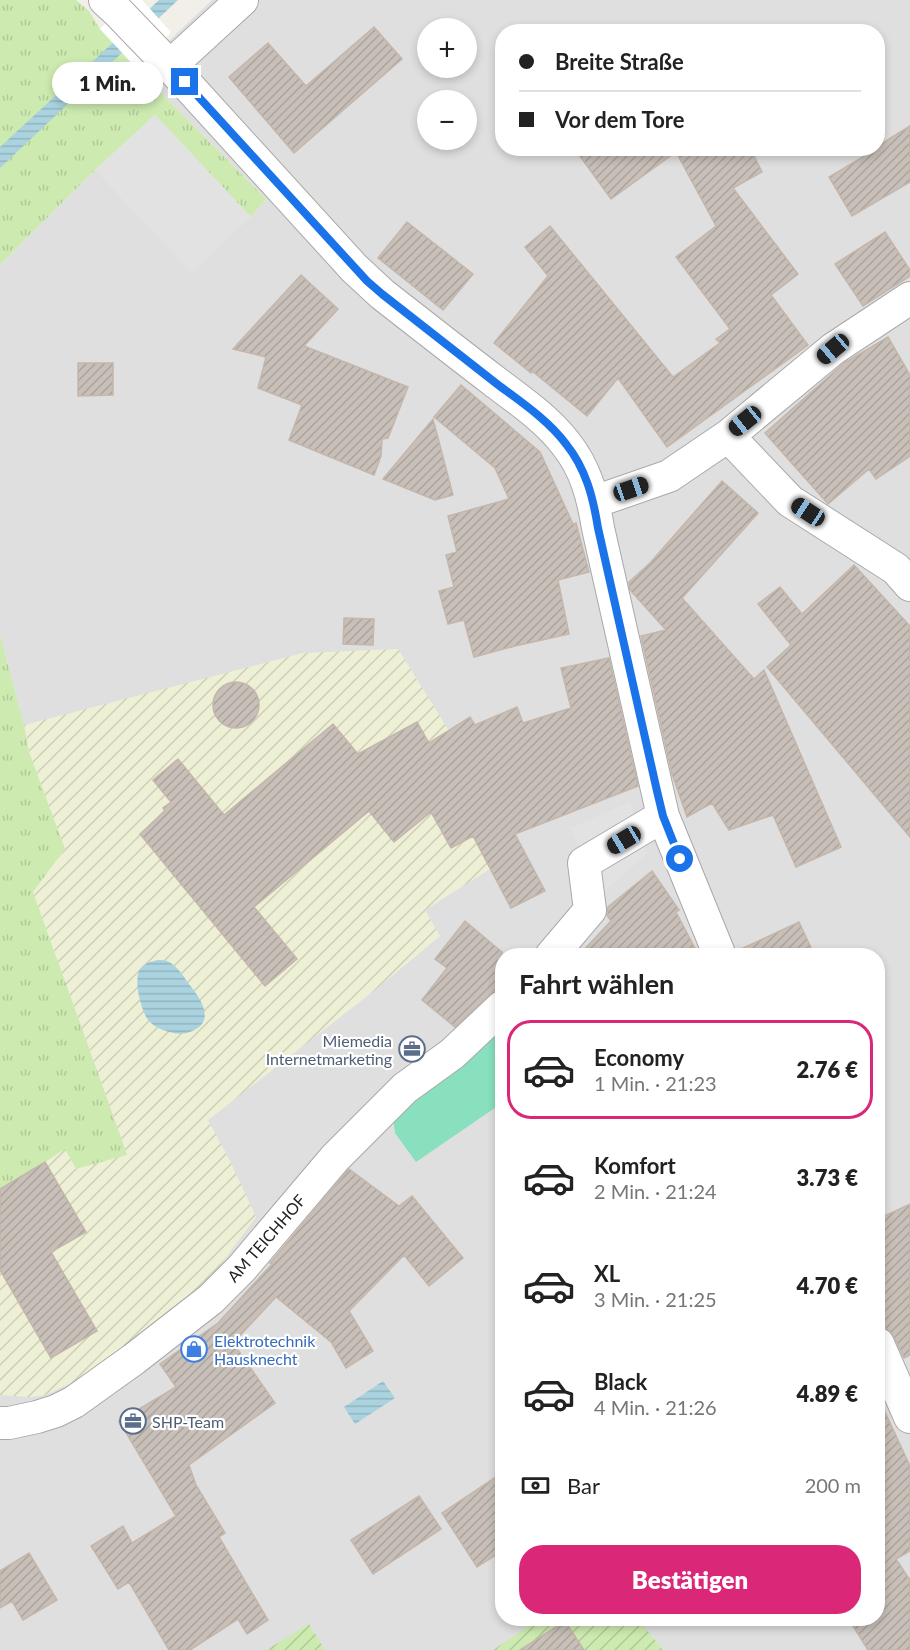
<!DOCTYPE html>
<html lang="de">
<meta charset="utf-8">
<style>
body{margin:0;font-family:Lato,sans-serif;background:#f6f6f6;color:#222;height:100vh;display:flex;flex-direction:column;font-size:22px;white-space:nowrap}
*{box-sizing:border-box;margin:0}
p{font-size:20px;color:#767676}
.icon{flex:none;width:33px;height:33px;fill:none;stroke:currentColor;stroke-width:2;stroke-linecap:round;stroke-linejoin:round}
.map{position:relative;flex:1;overflow:hidden}
.drawer{position:absolute;left:495px;top:948px;width:390px;height:678px;display:flex;flex-direction:column;background:#fff;border-radius:24px;box-shadow:0 3px 9px #0003}
.drawer>*{flex:none}
.banner{position:absolute;left:495px;top:24px;width:390px;height:132px;border-radius:24px;box-shadow:0 3px 9px #0003;display:grid;align-content:center;height:132px;padding:0 24px;background:#fff}
.buttons{position:absolute;left:417px;top:18px;display:grid;gap:12px}
.buttons a{display:grid;place-items:center;width:60px;height:60px;border-radius:50%;background:#fff;box-shadow:0 3px 9px #0003;font-size:30px}
.end{position:absolute;width:27px;height:27px;margin:-14px;border:8px solid #1a73e8;background:#fff;box-shadow:0 0 0 3px #fff}
.from{border-radius:50%}
.bubble{position:absolute;height:42px;border-radius:21px;background:#fff;box-shadow:0 3px 9px #0003;font-size:20px;font-weight:800;line-height:42px;text-align:center}
.car{position:absolute;width:18px;height:36px;margin:-18px -9px;border-radius:8px;box-shadow:0 0 4px 2px #0007;background:linear-gradient(#222 24%,#8ab4d8 0 40%,#222 0 76%,#8ab4d8 0 86%,#222 0)}
.banner b{display:flex;align-items:center;gap:21px;height:57px;font-size:22px}
.banner b+b{border-top:2px solid #e0e0e0}
.banner i{width:15px;height:15px;background:#222}
ul{padding:0;list-style:none}
li{display:flex;align-items:center;gap:18px;height:99px;margin:0 12px 9px;padding:0 12px;border:3px solid transparent;border-radius:24px}
li div{flex:1}
li b{display:block;font-size:22px}
li em{font-style:normal;font-weight:800}
li.current{border-color:#db2777}
li>.icon{width:54px;height:54px;stroke-width:1.5}
h2{padding:0 24px;font-size:27px;line-height:72px}
.pay{display:flex;align-items:center;gap:15px;height:66px;padding:0 24px;font-size:22px}
.pay p{margin-inline-start:auto}
.action{display:flex;gap:12px;margin-top:auto;padding:12px 24px}
.action a{flex:1;height:69px;border-radius:24px;background:#db2777;color:#fff;font-size:24px;font-weight:800;line-height:69px;text-align:center}
.map>svg:first-child{display:block}
.residential{fill:#e0dfdf;fill-rule:evenodd}
.farmland{fill:url(#farmland-furrows)}
.grass{fill:url(#grass-tufts)}
.garden{fill:url(#garden-furrows)}
.pitch{fill:#88e0be}
.parking{fill:#e2e2e2}
.water{fill:url(#water-rules)}
.pier{fill:#fff}
.building{fill:url(#building-hatch);stroke:#c4b6ab;stroke-width:1.5}
.lines{fill:none;stroke-linecap:round;stroke-linejoin:round}
.minor-casing{stroke:#a9a9a9;stroke-width:34}
.minor{stroke:#fff;stroke-width:32}
.route{stroke:#1a73e8;stroke-width:8}
.labels{text-anchor:middle;dominant-baseline:central;stroke-width:4.5;stroke-linejoin:round;paint-order:stroke}
.service-label{font-size:16px;fill:#4e5e75;stroke:#fff;text-anchor:end}
.street-label{font-size:16px;fill:#222;stroke:#fff}
.shop-label{font-size:16px;fill:#366cbe;stroke:#fff;text-anchor:start}
</style>
<div class="map">
<svg width="910" height="1650" viewBox="0 0 910 1650">
<defs>
<pattern id="farmland-furrows" width="10" height="10" patternUnits="userSpaceOnUse" patternTransform="scale(1.5)"><rect width="10" height="10" fill="#eef0d5"/><path d="M-1 1l2-2M0 10L10 0M9 11l2-2" fill="none" stroke="#ccceb7"/></pattern>
<pattern id="grass-tufts" width="24" height="20" patternUnits="userSpaceOnUse" patternTransform="scale(1.5)"><rect width="24" height="20" fill="#cdebb0"/><path d="M3 7l-1-3M5 7V3M7 7l1-3M15 17l-1-3M17 17v-4M19 17l1-3" fill="none" stroke="#b0c997"/></pattern>
<pattern id="garden-furrows" width="10" height="10" patternUnits="userSpaceOnUse" patternTransform="scale(1.5)"><rect width="10" height="10" fill="#cdebb0"/><path d="M-1 1l2-2M0 10L10 0M9 11l2-2" fill="none" stroke="#b0c997"/></pattern>
<pattern id="water-rules" width="6" height="5" patternUnits="userSpaceOnUse" patternTransform="scale(1.5)"><rect width="6" height="5" fill="#aad3df"/><path d="M0 2.5h6" fill="none" stroke="#92b5bf"/></pattern>
<pattern id="building-hatch" width="6" height="6" patternUnits="userSpaceOnUse" patternTransform="scale(1.5)"><rect width="6" height="6" fill="#c7bfb8"/><path d="M-1 1l2-2M0 6l6-6M5 7l2-2" fill="none" stroke="#aba49e"/></pattern>
</defs>
<rect width="100%" height="100%" fill="#f2efe9"/>
<!-- residential -->
<path class="residential" d="M 212,0 L 910,0 L 910,1650 L 0,1650 L 0,1189 L 45,1162 L 65,849 L 29,752 L 24,725 L 0,634 L 0,265 L 95,170 L 155,115 L 251,217 L 266,199 L 138,70 ZM 428,28 L 466,28 L 466,68 L 428,68 ZM 502,32 L 878,32 L 878,148 L 502,148 ZM 428,100 L 466,100 L 466,140 L 428,140 ZM 502,956 L 878,956 L 878,1618 L 502,1618 Z"/>
<!-- farmland -->
<path class="farmland" d="M 398,649 L 524,851 L 490,869 L 425,910 L 440,936 L 375,990 L 208,1120 L 229,1159 L 256,1217 L 213,1275 L 193,1295 L 113,1356 L 81,1378 L 46,1395 L 30,1397 L 0,1395 L 0,1189 L 45,1162 L 65,1148 L 127,1154 L 33,892 L 65,849 L 29,752 L 24,725 L 303,653 Z"/>
<!-- grass -->
<path class="grass" d="M 0,0 L 76,0 L 89,11 L 100,29 L 138,70 L 266,199 L 251,217 L 155,115 L 95,170 L 0,265 Z
M 0,634 L 24,725 L 29,752 L 65,849 L 33,892 L 127,1155 L 76,1169 L 65,1149 L 45,1162 L 0,1189 Z"/>
<!-- garden -->
<path class="garden" d="M 541,1618 L 638,1619 L 663,1650 L 493,1650 Z
M 309,1624 L 325,1650 L 266,1650 Z"/>
<!-- pitch -->
<path class="pitch" d="M 496,1032 L 502,1040 L 502,1103 L 416,1162 L 395,1133 L 393,1118 Z"/>
<!-- parking -->
<path class="parking" d="M 155,115 L 251,217 L 192,273 L 95,170 Z
M 630,802 L 648,853 L 601,894 L 570,828 Z"/>
<!-- water -->
<path class="water" d="M 159,0 L 178,0 L 0,168 L 0,147 Z
M 158,960 C 162,960 164,960 167,961 C 177,965 183,976 189,984 C 201,999 217,1022 190,1032 C 178,1037 156,1030 148,1020 C 141,1010 134,983 139,971 C 143,964 151,961 158,960 Z
M 383,1381 L 395,1398 L 355,1424 L 344,1407 Z"/>
<!-- pier -->
<path class="pier" d="M 128,0 L 142,0 L 171,32 L 138,70 L 100,29 Z"/>
<!-- building -->
<path class="building" d="M 374,27 L 402,59 L 294,153 L 229,77 L 268,43 L 306,86 Z
M 910,126 L 910,182 L 852,216 L 829,177 L 878,148 L 878,146 Z
M 574,148 L 750,148 L 762,172 L 733,188 L 798,274 L 771,295 L 808,345 L 667,447 L 618,378 L 587,416 L 532,371 L 531,373 L 494,343 L 548,276 L 525,247 L 550,226 L 673,377 L 720,343 L 716,339 L 730,329 L 676,257 L 716,226 L 676,152 L 611,199 Z
M 407,222 L 473,274 L 443,310 L 378,258 Z
M 885,232 L 910,270 L 910,276 L 863,306 L 835,264 Z
M 301,275 L 338,309 L 304,346 L 408,387 L 388,438 L 382,439 L 381,456 L 374,475 L 289,440 L 302,405 L 258,388 L 266,357 L 233,349 Z
M 888,337 L 910,375 L 910,456 L 876,479 L 869,469 L 828,504 L 765,433 L 844,363 Z
M 78,363 L 113,363 L 113,395 L 78,396 Z
M 461,385 L 540,452 L 573,524 L 576,523 L 589,572 L 558,580 L 569,634 L 515,646 L 474,657 L 464,620 L 448,624 L 439,591 L 454,587 L 446,555 L 457,552 L 448,516 L 509,499 L 495,468 L 434,417 Z
M 433,419 L 453,495 L 435,500 L 383,479 Z
M 722,481 L 758,513 L 682,598 L 754,679 L 764,670 L 841,847 L 796,867 L 773,815 L 729,830 L 712,803 L 687,817 L 672,774 L 641,636 L 666,630 L 630,590 L 629,582 L 650,563 Z
M 854,565 L 910,626 L 910,837 L 767,667 L 791,645 L 758,604 L 780,587 L 802,614 Z
M 344,618 L 374,619 L 373,645 L 343,644 Z
M 609,658 L 638,786 L 515,834 L 545,891 L 511,908 L 473,836 L 451,848 L 431,812 L 394,842 L 369,811 L 254,907 L 297,959 L 265,986 L 140,834 L 165,811 L 163,808 L 171,802 L 153,780 L 178,759 L 224,815 L 333,724 L 358,754 L 417,722 L 429,743 L 470,717 L 475,725 L 517,707 L 523,723 L 571,708 L 561,668 Z
M213 705a23 23 0 1 1 46 0a23 23 0 1 1-46 0Z
M 652,871 L 679,910 L 676,912 L 699,956 L 578,956 L 611,921 L 607,915 L 608,907 Z
M 465,921 L 502,952 L 502,990 L 497,990 L 490,994 L 455,1027 L 422,1000 L 447,968 L 435,959 Z
M 799,922 L 815,956 L 738,956 L 737,951 Z
M 45,1162 L 86,1232 L 51,1252 L 97,1331 L 51,1358 L 0,1270 L 0,1189 Z
M 349,1169 L 399,1206 L 412,1196 L 463,1258 L 429,1286 L 404,1255 L 349,1311 L 373,1351 L 346,1368 L 331,1342 L 276,1297 L 233,1343 L 275,1403 L 189,1465 L 196,1485 L 225,1533 L 219,1537 L 268,1620 L 247,1634 L 238,1619 L 190,1650 L 169,1650 L 129,1582 L 118,1589 L 91,1546 L 123,1526 L 132,1543 L 176,1516 L 119,1421 L 176,1387 L 160,1364 L 218,1323 L 272,1264 L 270,1263 Z
M 910,1204 L 910,1355 L 904,1358 L 894,1337 L 889,1330 L 878,1326 L 878,1219 Z
M 878,1397 L 910,1466 L 910,1551 L 896,1559 L 910,1580 L 910,1650 L 868,1650 L 853,1626 L 865,1618 L 878,1618 Z
M 502,1473 L 502,1551 L 477,1567 L 442,1513 Z
M 419,1496 L 441,1529 L 373,1574 L 351,1540 Z
M 29,1553 L 57,1600 L 23,1620 L 12,1601 L 0,1608 L 0,1571 Z
M 565,1621 L 584,1650 L 520,1650 Z"/>
<g class="lines">
<!-- minor casing -->
<g class="minor-casing">
<path id="minor" d="M 105,0 L 117,11 L 170,66 L 354,268 L 382,294 C 419,323 456,352 494,381 C 519,400 547,419 566,444 C 586,469 593,497 598,528 L 663,816 L 720,956
M 170,66 L 242,0
M 728,436 L 790,501 L 896,569 L 910,585
M 594,502 L 669,476 L 728,436 L 833,349 L 910,298
M 551,956 L 590,910 L 584,863 L 663,816
M 878,1344 L 910,1417
M 0,1423 L 9,1423 L 37,1417 L 56,1411 L 74,1402 L 134,1359 L 211,1299 L 241,1269 L 335,1158 L 405,1088 L 452,1054 L 502,1007"/>
</g>
<!-- minor -->
<use href="#minor" class="minor"/>
</g>
<g class="lines">
<!-- route -->
<path class="route" d="M 185,82 L 367,281 L 382,294 C 420,324 459,354 497,384 C 521,402 548,420 566,444 C 586,469 593,497 598,528 L 657,791 L 663,816 L 680,859"/>
</g>
<!-- icons -->
<defs>
<g id="office-ring" transform="scale(1.35)"><circle r="9.5" fill="#fff" stroke="#5c6f8a" stroke-width="1.5"/><path d="M-6-3h4V-5.5h4V-3h4V5H-6ZM-1-4.5V-3h2v-1.5ZM-6 0V1H6V0Z" fill="#5c6f8a"/></g>
<g id="shop-ring" transform="scale(1.35)"><circle r="9.5" fill="#fff" stroke="#3f7fe0" stroke-width="1.5"/><path d="M-5-2.5h2.3a2.7 3.5 0 0 1 5.4 0H5L5.5 6h-11ZM-1.5-2.5h3a1.5 2.3 0 0 0-3 0Z" fill="#3f7fe0"/></g>
</defs>
<g fill-rule="evenodd">
<use href="#office-ring" x="412" y="1049"/>
<use href="#shop-ring" x="194" y="1349"/>
<use href="#office-ring" x="133" y="1421"/>
</g>
<g class="labels">
<!-- service labels -->
<g class="service-label">
<text x="392" y="1040">Miemedia<tspan x="392" dy="18">Internetmarketing</tspan></text>
<text x="152" y="1421" text-anchor="start">SHP-Team</text>
</g>
<!-- street labels -->
<g class="street-label">
<text transform="translate(266 1238) rotate(-49)">AM TEICHHOF</text>
</g>
<!-- shop labels -->
<g class="shop-label">
<text x="214" y="1340">Elektrotechnik<tspan x="214" dy="18">Hausknecht</tspan></text>
</g>
</g>
</svg>
<div class="buttons">
<a>+</a>
<a>−</a>
</div>
<i class="end from" style="left:680px;top:859px"></i>
<i class="end" style="left:185px;top:82px"></i>
<div class="bubble" style="left:52px;top:62px;width:111px">1 Min.</div>
<i class="car" style="left:833px;top:349px;rotate:230deg"></i>
<i class="car" style="left:745px;top:421px;rotate:231deg"></i>
<i class="car" style="left:631px;top:489px;rotate:71deg"></i>
<i class="car" style="left:808px;top:512px;rotate:303deg"></i>
<i class="car" style="left:624px;top:840px;rotate:239deg"></i>
<div class="banner">
<b><i class="from"></i>Breite Straße</b>
<b><i></i>Vor dem Tore</b>
</div>
<section class="drawer">
<h2>Fahrt wählen</h2>
<ul>
<li class="current"><svg class="icon" aria-label="car" viewBox="0 0 24 24"><path d="M5 17H2v-5l4-1 3-4h7l3 4 3 1v5h-3M9 17h6M6 11h13"/><circle cx="7" cy="17" r="2"/><circle cx="17" cy="17" r="2"/></svg><div><b>Economy</b><p>1 Min. · 21:23</p></div><em>2.76 €</em></li>
<li><svg class="icon" aria-label="car" viewBox="0 0 24 24"><path d="M5 17H2v-5l4-1 3-4h7l3 4 3 1v5h-3M9 17h6M6 11h13"/><circle cx="7" cy="17" r="2"/><circle cx="17" cy="17" r="2"/></svg><div><b>Komfort</b><p>2 Min. · 21:24</p></div><em>3.73 €</em></li>
<li><svg class="icon" aria-label="car" viewBox="0 0 24 24"><path d="M5 17H2v-5l4-1 3-4h7l3 4 3 1v5h-3M9 17h6M6 11h13"/><circle cx="7" cy="17" r="2"/><circle cx="17" cy="17" r="2"/></svg><div><b>XL</b><p>3 Min. · 21:25</p></div><em>4.70 €</em></li>
<li><svg class="icon" aria-label="car" viewBox="0 0 24 24"><path d="M5 17H2v-5l4-1 3-4h7l3 4 3 1v5h-3M9 17h6M6 11h13"/><circle cx="7" cy="17" r="2"/><circle cx="17" cy="17" r="2"/></svg><div><b>Black</b><p>4 Min. · 21:26</p></div><em>4.89 €</em></li>
</ul>
<div class="pay"><svg class="icon" aria-label="cash" viewBox="0 0 24 24"><path d="M3 7h18v10H3z"/><circle cx="12" cy="12" r="2"/></svg>Bar<p>200 m</p></div>
<div class="action"><a>Bestätigen</a></div>
</section>
</div>
